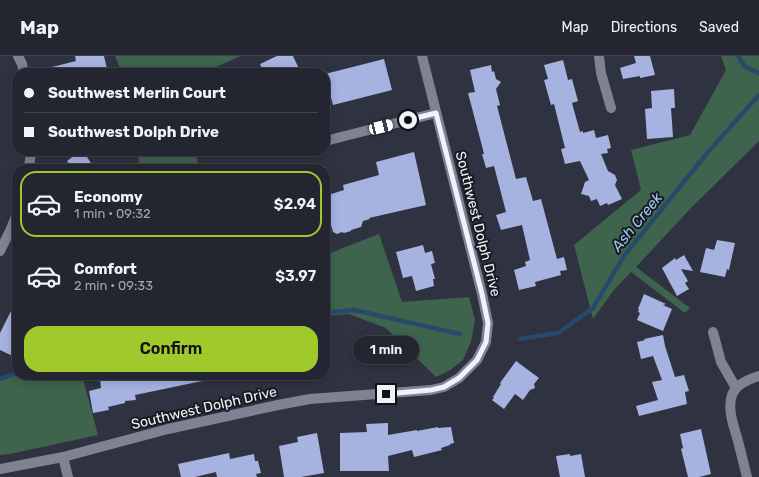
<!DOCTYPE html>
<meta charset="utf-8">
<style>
body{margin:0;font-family:Rubik,sans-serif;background:#2f323c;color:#f1f3f6;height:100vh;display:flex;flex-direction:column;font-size:15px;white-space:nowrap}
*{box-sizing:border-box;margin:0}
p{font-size:13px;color:#a3a5ab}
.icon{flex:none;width:22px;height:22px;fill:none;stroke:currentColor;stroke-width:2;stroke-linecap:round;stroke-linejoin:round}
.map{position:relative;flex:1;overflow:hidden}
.sheet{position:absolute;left:12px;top:108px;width:318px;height:216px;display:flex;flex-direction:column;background:#232630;border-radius:16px;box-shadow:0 2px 10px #0003,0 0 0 1px #40434c}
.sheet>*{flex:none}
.hud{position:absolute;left:12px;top:12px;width:318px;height:88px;border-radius:16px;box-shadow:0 2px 10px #0003,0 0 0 1px #40434c;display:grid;align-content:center;height:88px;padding:0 12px;background:#232630}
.end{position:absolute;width:18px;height:18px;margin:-9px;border:5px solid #eff2fb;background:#111;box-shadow:0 0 0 2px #111}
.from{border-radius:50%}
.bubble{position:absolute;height:28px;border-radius:14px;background:#232630;box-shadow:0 2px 10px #0003,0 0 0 1px #40434c;font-size:13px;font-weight:600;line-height:28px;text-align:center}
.car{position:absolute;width:12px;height:24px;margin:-12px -6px;border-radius:5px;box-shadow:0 0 3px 1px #0007;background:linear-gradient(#fff 24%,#345 0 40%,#fff 0 76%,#345 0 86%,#fff 0)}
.hud b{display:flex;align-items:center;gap:14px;height:38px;font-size:15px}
.hud b+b{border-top:1px solid #40434c}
.hud i{width:10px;height:10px;background:#f1f3f6}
ul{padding:7px 0 0;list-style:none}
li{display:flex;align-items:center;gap:12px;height:66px;margin:0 8px 6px;padding:0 4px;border:2px solid transparent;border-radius:16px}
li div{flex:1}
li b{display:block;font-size:15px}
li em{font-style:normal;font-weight:600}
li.selected{border-color:#a0ca2c}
li>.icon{width:36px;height:36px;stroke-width:1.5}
.action{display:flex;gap:8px;margin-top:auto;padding:8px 12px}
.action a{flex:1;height:46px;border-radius:16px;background:#a0ca2c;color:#111;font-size:16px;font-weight:600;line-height:46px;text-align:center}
header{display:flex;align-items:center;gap:24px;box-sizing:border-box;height:56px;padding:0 20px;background:#232630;border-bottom:1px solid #40434c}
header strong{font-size:19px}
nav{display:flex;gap:22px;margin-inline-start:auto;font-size:14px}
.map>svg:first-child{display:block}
.green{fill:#3e644e}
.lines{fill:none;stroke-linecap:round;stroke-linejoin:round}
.stream{stroke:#284a6a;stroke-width:4.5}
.building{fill:#a6b3e1}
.minor{stroke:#7e8393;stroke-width:10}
.route{stroke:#eff2fb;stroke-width:5}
.labels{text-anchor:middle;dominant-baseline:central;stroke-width:4;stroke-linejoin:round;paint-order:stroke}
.street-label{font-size:14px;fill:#eff2fb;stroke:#191a21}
.water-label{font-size:15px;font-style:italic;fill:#9ccaf5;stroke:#191a21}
</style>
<header>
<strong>Map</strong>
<nav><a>Map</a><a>Directions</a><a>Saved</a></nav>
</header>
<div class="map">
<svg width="759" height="421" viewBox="0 0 759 421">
<rect width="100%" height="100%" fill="#2f3240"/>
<!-- green -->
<path class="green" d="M 115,0 L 241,0 L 202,17 L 122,17 Z
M 721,0 L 759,0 L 759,85 L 691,152 L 636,211 L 690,252 L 685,257 L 631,216 L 613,235 L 593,263 L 574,189 L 641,134 L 631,94 L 690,79 L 726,14 Z
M 137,95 L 196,95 L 199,113 L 137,113 L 139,106 Z
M 379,178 L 402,246 L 469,241 L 475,264 L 471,286 L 463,304 L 450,314 L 436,321 L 386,272 L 349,258 L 325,260 L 325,199 Z
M 17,318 L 17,319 L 82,319 L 98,379 L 10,398 L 0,399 L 0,325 Z"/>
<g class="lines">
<!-- stream -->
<path class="stream" d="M 738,0 L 745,11 L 759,17
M 325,257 L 354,254 L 460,278
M 520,283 L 558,277 L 593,252 L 624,200 L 708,96 L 759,39
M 0,323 L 17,317"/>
</g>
<!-- building -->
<path class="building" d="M 75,0 L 104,0 L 108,17 L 45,17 L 44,13 L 76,5 Z
M 277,0 L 293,0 L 301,17 L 264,17 L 260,8 Z
M 634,0 L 650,0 L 655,19 L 640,22 L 640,20 L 623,23 L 620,12 L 636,7 Z
M 384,3 L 392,34 L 333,49 L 325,18 Z
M 563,4 L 568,24 L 572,23 L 578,45 L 572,47 L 580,76 L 583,75 L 583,77 L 594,74 L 596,82 L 608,79 L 611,92 L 607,93 L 608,97 L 601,98 L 608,115 L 615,119 L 617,124 L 615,129 L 622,143 L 608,149 L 607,147 L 600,150 L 597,143 L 591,145 L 589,140 L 581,138 L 585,126 L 589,124 L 580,105 L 565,108 L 561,93 L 565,92 L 554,48 L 551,49 L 544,24 L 548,23 L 544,9 Z
M 491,9 L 492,16 L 494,15 L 496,23 L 501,26 L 496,33 L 500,49 L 497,50 L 516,123 L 526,121 L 533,145 L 541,143 L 557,203 L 564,201 L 567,214 L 560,215 L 561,219 L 535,226 L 536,230 L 519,234 L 514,214 L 526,210 L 525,206 L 530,204 L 522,169 L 501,174 L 496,159 L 506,156 L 494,110 L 486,112 L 482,98 L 484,98 L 482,90 L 468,37 L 475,36 L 470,14 Z
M 674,33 L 675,52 L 671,52 L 673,81 L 647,83 L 645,53 L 652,52 L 651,35 Z
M 79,96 L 85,98 L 95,113 L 73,113 L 67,105 Z
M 414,96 L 426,149 L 369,162 L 370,163 L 363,165 L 361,171 L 351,174 L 351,175 L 344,177 L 342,176 L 337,178 L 333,176 L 325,148 L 325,140 L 344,134 L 343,129 L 379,119 L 376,106 Z
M 717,184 L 735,187 L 729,214 L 727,213 L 725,221 L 700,216 L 706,192 L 714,194 Z
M 423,189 L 425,197 L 432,195 L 435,207 L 431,208 L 435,223 L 433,223 L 434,230 L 416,235 L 412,220 L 403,222 L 396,196 Z
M 684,199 L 693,215 L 681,213 L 688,225 L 685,227 L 689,233 L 677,240 L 662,212 L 675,202 L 676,204 Z
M 644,238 L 666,248 L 663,249 L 672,253 L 663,275 L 637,264 L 640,257 L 638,256 L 639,253 L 638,253 Z
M 17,243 L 17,302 L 0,294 L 0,277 Z
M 663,279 L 665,290 L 675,321 L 684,319 L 689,335 L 685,336 L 687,348 L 639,360 L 636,350 L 658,344 L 652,326 L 662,324 L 653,300 L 641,303 L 637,286 L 645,284 L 644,283 Z
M 516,305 L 539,322 L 534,328 L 535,332 L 530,334 L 523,344 L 515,338 L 504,353 L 492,344 L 494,342 L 493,341 L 501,328 L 500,327 Z
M 121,319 L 206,319 L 207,324 L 135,339 L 136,344 L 125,345 L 125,347 L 108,351 L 109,354 L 93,357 L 89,335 L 101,332 L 100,323 Z
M 388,367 L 388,379 L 417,374 L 417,375 L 438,371 L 438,372 L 451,371 L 454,387 L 450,388 L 450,389 L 441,392 L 442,394 L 414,401 L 412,394 L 388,400 L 389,415 L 340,415 L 340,377 L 367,376 L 366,368 Z
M 701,373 L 711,418 L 699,421 L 688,421 L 681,393 L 683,392 L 680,378 Z
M 317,377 L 324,417 L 301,421 L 284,421 L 279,390 L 298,386 L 297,381 Z
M 229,397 L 230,403 L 254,398 L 255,405 L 258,405 L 261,417 L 256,418 L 257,421 L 217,421 L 216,416 L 195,421 L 181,421 L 178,408 Z
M 570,398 L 570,400 L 581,398 L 585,421 L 560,421 L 556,400 Z"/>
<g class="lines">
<!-- minor -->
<path class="minor" d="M 18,0 L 22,8 L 24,17
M 599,0 L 601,17 L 611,52
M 325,85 L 436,57
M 29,113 L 31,95
M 0,195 L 10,175 L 17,158
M 713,276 L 721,306 L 736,332
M 63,401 L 68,421
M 0,413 L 63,401 L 168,373 L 278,349 L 310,343 L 431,334 L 444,331 L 459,322 L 477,304 L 486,286 L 488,267 L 482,238 L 422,0
M 747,421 C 744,409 741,397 738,385 C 734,371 727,353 732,339 C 736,328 749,323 759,320"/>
</g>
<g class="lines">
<!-- route -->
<path class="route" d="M 386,338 L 431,334 L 444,331 L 459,322 L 477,304 L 486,286 L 488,267 L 482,238 L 436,57 L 408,64"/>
</g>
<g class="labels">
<!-- street labels -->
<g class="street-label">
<text transform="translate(478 168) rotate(76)">Southwest Dolph Drive</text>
<text transform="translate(204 352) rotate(-13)">Southwest Dolph Drive</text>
</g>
<!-- water labels -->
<g class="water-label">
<text transform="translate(637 166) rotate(-51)">Ash Creek</text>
</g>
</g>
</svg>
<i class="end from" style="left:408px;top:64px"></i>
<i class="end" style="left:386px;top:338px"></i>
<div class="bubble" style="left:353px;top:280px;width:66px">1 min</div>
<i class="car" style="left:381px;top:71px;rotate:76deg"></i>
<div class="hud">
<b><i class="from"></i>Southwest Merlin Court</b>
<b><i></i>Southwest Dolph Drive</b>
</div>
<section class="sheet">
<ul>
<li class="selected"><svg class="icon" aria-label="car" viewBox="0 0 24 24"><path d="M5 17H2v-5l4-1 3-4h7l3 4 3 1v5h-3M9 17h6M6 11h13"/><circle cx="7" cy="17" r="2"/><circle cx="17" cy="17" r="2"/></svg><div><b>Economy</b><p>1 min · 09:32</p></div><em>$2.94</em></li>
<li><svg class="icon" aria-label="car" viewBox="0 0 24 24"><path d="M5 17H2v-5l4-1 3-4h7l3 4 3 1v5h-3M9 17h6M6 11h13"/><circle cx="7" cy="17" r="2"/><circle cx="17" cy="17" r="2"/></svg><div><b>Comfort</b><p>2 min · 09:33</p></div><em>$3.97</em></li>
</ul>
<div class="action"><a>Confirm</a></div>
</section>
</div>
